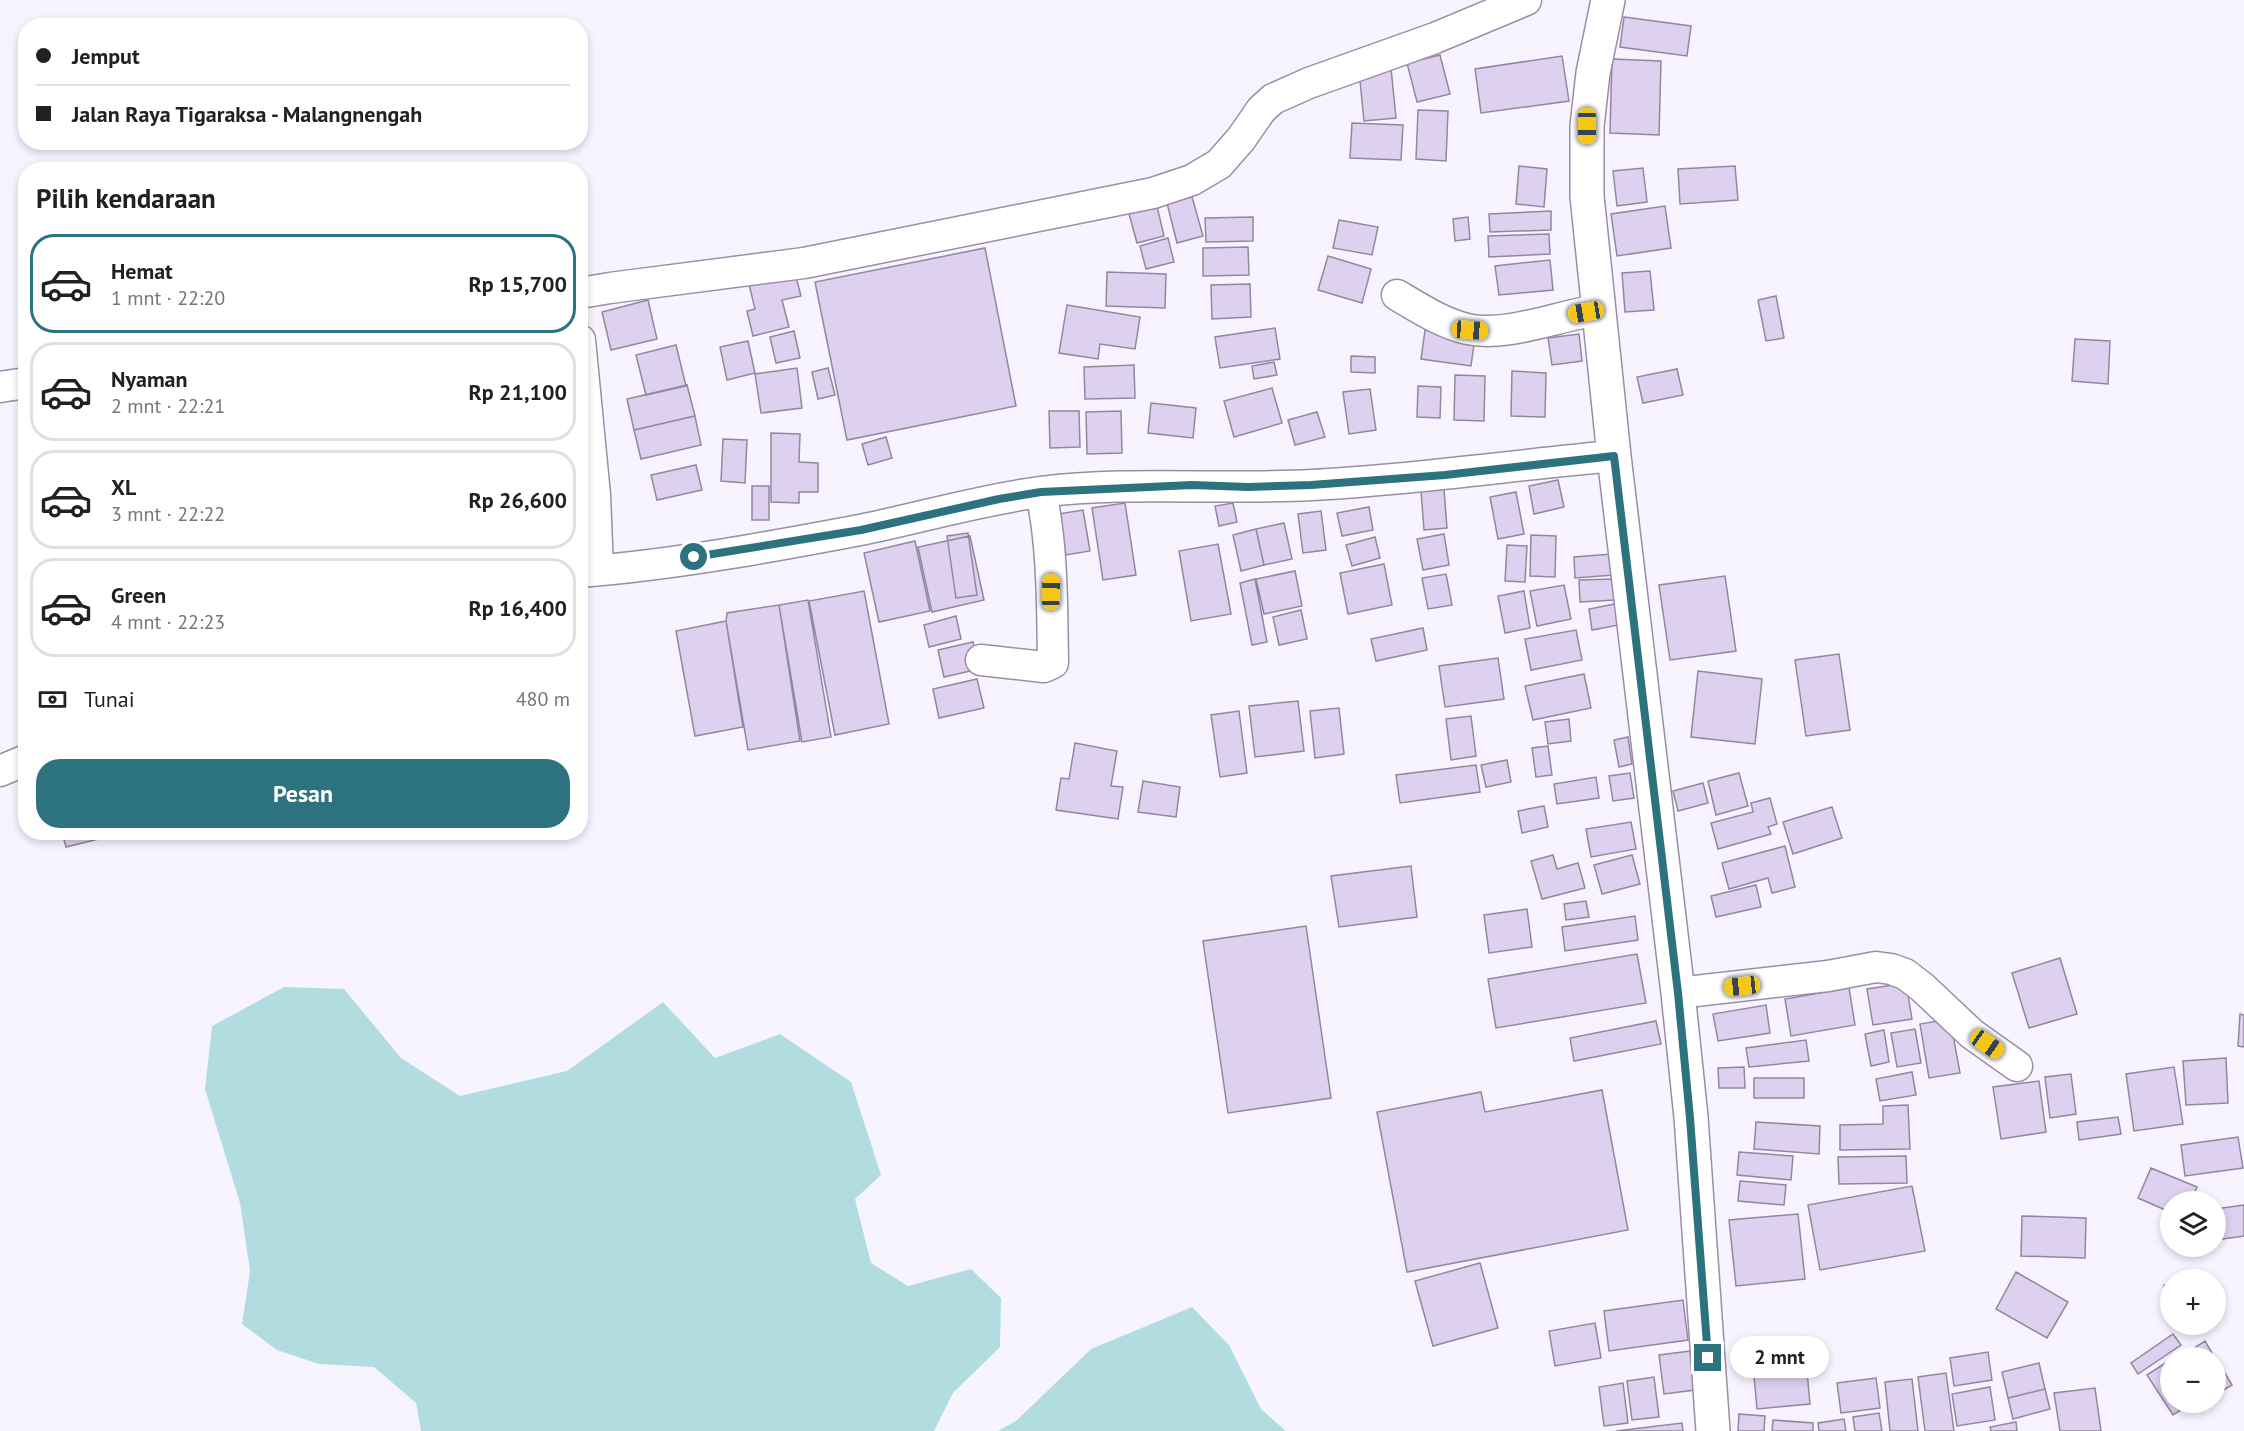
<!DOCTYPE html>
<html lang="id">
<meta charset="utf-8">
<style>
body{margin:0;font-family:"PT Sans",sans-serif;background:#f2f2f2;color:#202124;height:100vh;display:flex;flex-direction:column;font-size:22px;white-space:nowrap}
*{box-sizing:border-box;margin:0}
p{font-size:20px;color:#757577}
.icon{flex:none;width:33px;height:33px;fill:none;stroke:currentColor;stroke-width:2;stroke-linecap:round;stroke-linejoin:round}
.map{position:relative;flex:1;overflow:hidden}
.sheet{position:absolute;left:18px;top:162px;width:570px;height:678px;display:flex;flex-direction:column;background:#fff;border-radius:24px;box-shadow:0 3px 9px #0003}
.sheet>*{flex:none}
.banner{position:absolute;left:18px;top:18px;width:570px;height:132px;border-radius:24px;box-shadow:0 3px 9px #0003;display:grid;align-content:center;height:132px;padding:0 18px;background:#fff}
.tools{position:absolute;left:2160px;top:1191px;display:grid;gap:12px}
.tools a{display:grid;place-items:center;width:66px;height:66px;border-radius:50%;background:#fff;box-shadow:0 3px 9px #0003;font-size:30px}
.end{position:absolute;width:27px;height:27px;margin:-14px;border:8px solid #2c737f;background:#fff;box-shadow:0 0 0 3px #fff}
.from{border-radius:50%}
.bubble{position:absolute;height:42px;border-radius:21px;background:#fff;box-shadow:0 3px 9px #0003;font-size:20px;font-weight:800;line-height:42px;text-align:center}
.car{position:absolute;width:18px;height:36px;margin:-18px -9px;border-radius:8px;box-shadow:0 0 4px 2px #0007;background:linear-gradient(#f5c518 24%,#345 0 40%,#f5c518 0 76%,#345 0 86%,#f5c518 0)}
.banner b{display:flex;align-items:center;gap:21px;height:57px;font-size:22px}
.banner b+b{border-top:2px solid #e0e0e0}
.banner i{width:15px;height:15px;background:#202124}
ul{padding:0;list-style:none}
li{display:flex;align-items:center;gap:18px;height:99px;margin:0 12px 9px;padding:0 6px;border:3px solid #e0e0e0;border-radius:24px}
li div{flex:1}
li b{display:block;font-size:22px}
li em{font-style:normal;font-weight:800}
li.active{border-color:#2c737f}
li>.icon{width:54px;height:54px;stroke-width:1.5}
h2{padding:0 18px;font-size:27px;line-height:72px}
.pay{display:flex;align-items:center;gap:15px;height:66px;padding:0 18px;font-size:22px}
.pay p{margin-inline-start:auto}
.primary-button{display:flex;gap:12px;margin-top:auto;padding:12px 18px}
.primary-button a{flex:1;height:69px;border-radius:24px;background:#2c737f;color:#fff;font-size:24px;font-weight:800;line-height:69px;text-align:center}
.map>svg:first-child{display:block}
.water{fill:#b2dde0}
.building{fill:#ded0ef;stroke:#9287a0;stroke-width:1.5}
.lines{fill:none;stroke-linecap:round;stroke-linejoin:round}
.minor-casing{stroke:#998ea7;stroke-width:33}
.major-casing{stroke:#998ea7;stroke-width:36}
.minor{stroke:#fff;stroke-width:30}
.major{stroke:#fff;stroke-width:33}
.route{stroke:#2c737f;stroke-width:8}
</style>
<div class="map">
<svg width="2244" height="1431" viewBox="0 0 2244 1431">
<rect width="100%" height="100%" fill="#f8f4ff"/>
<!-- water -->
<path class="water" d="M 284,987 L 344,989 L 401,1058 L 460,1096 L 567,1071 L 663,1002 L 715,1058 L 780,1034 L 851,1082 L 881,1175 L 855,1199 L 871,1263 L 908,1286 L 971,1269 L 1001,1298 L 1000,1347 L 953,1393 L 934,1431 L 421,1431 L 416,1403 L 374,1367 L 319,1364 L 277,1350 L 242,1324 L 250,1271 L 240,1203 L 205,1089 L 212,1026 Z
M 1192,1307 L 1229,1345 L 1261,1409 L 1286,1431 L 998,1431 L 1016,1421 L 1091,1349 Z"/>
<!-- building -->
<path class="building" d="M 1624,17 L 1691,26 L 1687,56 L 1620,47 Z
M 1440,55 L 1450,94 L 1417,102 L 1407,63 Z
M 1562,56 L 1569,101 L 1481,113 L 1475,69 Z
M 1612,59 L 1661,61 L 1659,135 L 1610,133 Z
M 1391,68 L 1396,118 L 1364,121 L 1359,71 Z
M 1418,110 L 1448,111 L 1446,161 L 1416,159 Z
M 1352,123 L 1403,125 L 1401,160 L 1350,158 Z
M 1519,166 L 1547,169 L 1544,207 L 1516,204 Z
M 1735,166 L 1738,200 L 1680,204 L 1678,169 Z
M 1643,168 L 1647,202 L 1617,206 L 1613,171 Z
M 1192,197 L 1203,236 L 1177,243 L 1167,203 Z
M 1156,202 L 1164,236 L 1137,243 L 1128,210 Z
M 1665,206 L 1671,248 L 1617,256 L 1611,214 Z
M 1551,211 L 1551,230 L 1490,232 L 1489,214 Z
M 1253,217 L 1253,241 L 1206,242 L 1205,218 Z
M 1468,217 L 1470,239 L 1455,241 L 1453,219 Z
M 1339,220 L 1378,227 L 1372,255 L 1333,248 Z
M 1549,234 L 1550,254 L 1489,257 L 1488,236 Z
M 1168,238 L 1174,262 L 1146,269 L 1140,246 Z
M 1248,247 L 1249,275 L 1203,276 L 1203,248 Z
M 985,248 L 1016,406 L 847,440 L 815,282 Z
M 1328,256 L 1371,269 L 1362,303 L 1318,290 Z
M 1550,260 L 1553,290 L 1499,295 L 1495,266 Z
M 794,269 L 801,296 L 782,300 L 789,327 L 753,336 L 747,311 L 755,309 L 748,280 Z
M 1650,271 L 1654,310 L 1625,312 L 1622,273 Z
M 1107,272 L 1166,274 L 1165,308 L 1106,306 Z
M 1250,284 L 1251,317 L 1212,319 L 1211,285 Z
M 1776,296 L 1784,338 L 1766,341 L 1758,300 Z
M 648,300 L 657,339 L 611,350 L 602,312 Z
M 1067,305 L 1140,317 L 1135,349 L 1100,344 L 1098,359 L 1059,353 Z
M 1275,328 L 1280,359 L 1220,368 L 1215,337 Z
M 1425,330 L 1475,337 L 1471,366 L 1421,359 Z
M 794,331 L 800,358 L 776,363 L 770,337 Z
M 1579,334 L 1582,361 L 1552,365 L 1548,338 Z
M 2075,339 L 2110,341 L 2108,384 L 2072,381 Z
M 748,341 L 755,373 L 727,380 L 720,347 Z
M 676,345 L 686,386 L 646,395 L 636,355 Z
M 1351,356 L 1375,357 L 1375,373 L 1351,372 Z
M 1274,362 L 1277,375 L 1254,379 L 1252,366 Z
M 1134,365 L 1135,398 L 1085,399 L 1084,367 Z
M 797,368 L 802,408 L 761,413 L 755,374 Z
M 828,368 L 835,395 L 818,399 L 812,372 Z
M 1677,369 L 1683,395 L 1643,403 L 1637,377 Z
M 1512,371 L 1546,373 L 1545,417 L 1511,416 Z
M 1455,375 L 1485,376 L 1484,421 L 1454,420 Z
M 687,385 L 695,416 L 634,430 L 627,399 Z
M 1418,386 L 1441,387 L 1440,418 L 1417,417 Z
M 1272,388 L 1282,423 L 1234,437 L 1224,401 Z
M 1370,389 L 1376,430 L 1349,434 L 1343,392 Z
M 1151,403 L 1196,408 L 1193,438 L 1148,433 Z
M 1049,411 L 1079,411 L 1080,447 L 1050,448 Z
M 1121,411 L 1122,453 L 1087,454 L 1086,412 Z
M 1317,412 L 1325,437 L 1295,445 L 1288,420 Z
M 695,416 L 701,445 L 641,459 L 634,430 Z
M 771,433 L 800,434 L 799,462 L 818,463 L 818,492 L 799,492 L 799,503 L 771,502 Z
M 886,437 L 892,458 L 868,465 L 862,444 Z
M 723,439 L 747,440 L 745,483 L 721,481 Z
M 696,465 L 702,490 L 657,500 L 651,475 Z
M 1558,480 L 1564,507 L 1534,514 L 1529,486 Z
M 752,486 L 769,486 L 769,520 L 752,520 Z
M 1444,489 L 1447,528 L 1424,530 L 1421,491 Z
M 1516,492 L 1524,534 L 1498,539 L 1490,497 Z
M 1125,503 L 1136,575 L 1103,580 L 1092,508 Z
M 1233,503 L 1237,522 L 1219,526 L 1215,506 Z
M 1369,507 L 1373,530 L 1342,536 L 1337,513 Z
M 1083,510 L 1090,551 L 1066,555 L 1058,514 Z
M 1321,511 L 1326,550 L 1303,553 L 1298,514 Z
M 1284,523 L 1292,559 L 1264,565 L 1256,529 Z
M 1256,529 L 1264,565 L 1241,571 L 1233,535 Z
M 968,533 L 977,595 L 956,598 L 947,536 Z
M 1444,534 L 1449,565 L 1423,570 L 1417,539 Z
M 1531,535 L 1556,536 L 1555,577 L 1530,576 Z
M 970,536 L 984,600 L 932,612 L 918,547 Z
M 1375,537 L 1380,558 L 1352,566 L 1346,545 Z
M 915,541 L 930,611 L 879,622 L 864,553 Z
M 1218,544 L 1231,614 L 1191,621 L 1179,551 Z
M 1507,545 L 1527,546 L 1525,582 L 1505,581 Z
M 1612,554 L 1614,575 L 1575,578 L 1574,557 Z
M 1384,564 L 1392,605 L 1348,614 L 1340,573 Z
M 1295,571 L 1302,606 L 1264,614 L 1256,579 Z
M 1446,574 L 1452,605 L 1428,609 L 1422,578 Z
M 1725,576 L 1736,651 L 1670,660 L 1659,585 Z
M 1255,579 L 1267,642 L 1252,645 L 1240,583 Z
M 1614,579 L 1615,600 L 1580,602 L 1579,580 Z
M 1564,585 L 1571,619 L 1537,626 L 1530,591 Z
M 864,591 L 889,724 L 835,735 L 809,601 Z
M 1524,591 L 1530,628 L 1505,633 L 1498,596 Z
M 808,600 L 831,737 L 802,742 L 779,605 Z
M 1615,604 L 1619,625 L 1592,630 L 1589,609 Z
M 779,605 L 800,741 L 748,750 L 726,621 L 727,613 Z
M 1301,610 L 1307,639 L 1279,645 L 1273,617 Z
M 956,616 L 961,639 L 929,647 L 924,625 Z
M 726,621 L 743,727 L 695,736 L 676,631 Z
M 1423,628 L 1427,650 L 1376,661 L 1371,639 Z
M 1576,630 L 1582,660 L 1531,670 L 1525,639 Z
M 973,642 L 979,669 L 944,677 L 938,650 Z
M 1839,654 L 1850,730 L 1806,736 L 1795,660 Z
M 1498,658 L 1504,699 L 1445,707 L 1439,666 Z
M 1698,671 L 1762,679 L 1755,744 L 1691,737 Z
M 1584,674 L 1591,708 L 1533,720 L 1525,686 Z
M 977,679 L 984,708 L 939,718 L 933,689 Z
M 1298,701 L 1304,751 L 1255,757 L 1249,706 Z
M 1339,708 L 1344,754 L 1315,758 L 1310,711 Z
M 1239,711 L 1247,773 L 1220,777 L 1211,715 Z
M 1471,716 L 1476,756 L 1451,760 L 1446,719 Z
M 1569,719 L 1571,741 L 1548,744 L 1545,722 Z
M 1628,737 L 1632,764 L 1619,767 L 1614,740 Z
M 1075,743 L 1117,751 L 1111,786 L 1123,787 L 1118,819 L 1056,810 L 1061,778 L 1069,779 Z
M 1548,746 L 1552,775 L 1536,777 L 1532,748 Z
M 1507,760 L 1511,782 L 1486,787 L 1481,765 Z
M 1476,765 L 1480,792 L 1400,803 L 1396,775 Z
M 1630,773 L 1634,798 L 1613,801 L 1609,776 Z
M 1739,773 L 1748,806 L 1716,815 L 1708,781 Z
M 1596,777 L 1599,798 L 1557,804 L 1554,784 Z
M 1143,781 L 1180,787 L 1176,817 L 1138,812 Z
M 1703,783 L 1708,803 L 1678,811 L 1673,791 Z
M 1770,798 L 1777,824 L 1768,827 L 1771,834 L 1718,849 L 1711,823 L 1753,812 L 1751,803 Z
M 1544,806 L 1548,827 L 1522,833 L 1518,811 Z
M 1832,807 L 1842,838 L 1793,854 L 1783,822 Z
M 1631,822 L 1636,849 L 1591,857 L 1586,829 Z
M 62,832 L 106,832 L 107,837 L 66,847 Z
M 1785,846 L 1795,887 L 1772,893 L 1768,878 L 1729,889 L 1722,863 Z
M 1553,855 L 1557,869 L 1578,863 L 1585,888 L 1542,899 L 1531,861 Z
M 1632,855 L 1640,884 L 1602,894 L 1594,865 Z
M 1411,866 L 1417,917 L 1339,927 L 1331,876 Z
M 1756,885 L 1761,907 L 1716,917 L 1711,896 Z
M 1586,901 L 1589,917 L 1566,920 L 1564,904 Z
M 1527,909 L 1532,947 L 1489,953 L 1484,915 Z
M 1635,916 L 1638,940 L 1565,951 L 1562,927 Z
M 1306,926 L 1331,1098 L 1228,1113 L 1203,941 Z
M 1637,954 L 1646,1003 L 1496,1028 L 1488,979 Z
M 2060,958 L 2077,1014 L 2029,1028 L 2012,973 Z
M 1906,983 L 1912,1019 L 1873,1025 L 1867,989 Z
M 1849,988 L 1855,1025 L 1791,1036 L 1785,999 Z
M 1766,1005 L 1770,1033 L 1718,1041 L 1713,1014 Z
M 2240,1014 L 2244,1015 L 2244,1047 L 2238,1046 Z
M 1950,1019 L 1960,1073 L 1929,1078 L 1920,1024 Z
M 1656,1021 L 1661,1044 L 1574,1061 L 1570,1038 Z
M 1915,1029 L 1921,1063 L 1897,1067 L 1891,1033 Z
M 1884,1030 L 1889,1062 L 1871,1066 L 1865,1034 Z
M 1806,1040 L 1809,1061 L 1749,1067 L 1746,1048 Z
M 2226,1058 L 2228,1103 L 2186,1105 L 2183,1061 Z
M 1744,1067 L 1745,1088 L 1719,1088 L 1718,1068 Z
M 2174,1067 L 2183,1124 L 2134,1131 L 2126,1074 Z
M 1912,1072 L 1916,1095 L 1880,1101 L 1876,1079 Z
M 2071,1074 L 2076,1114 L 2050,1118 L 2045,1077 Z
M 1754,1078 L 1804,1078 L 1804,1098 L 1754,1098 Z
M 2039,1081 L 2046,1132 L 2001,1139 L 1993,1087 Z
M 1602,1090 L 1628,1230 L 1407,1272 L 1377,1112 L 1481,1092 L 1485,1112 Z
M 1908,1105 L 1910,1149 L 1840,1150 L 1840,1125 L 1883,1124 L 1883,1106 Z
M 2118,1117 L 2121,1134 L 2079,1140 L 2077,1122 Z
M 1756,1122 L 1820,1126 L 1819,1154 L 1754,1149 Z
M 2238,1137 L 2243,1168 L 2185,1176 L 2181,1145 Z
M 1739,1152 L 1793,1156 L 1791,1180 L 1737,1175 Z
M 1906,1156 L 1907,1183 L 1839,1184 L 1838,1157 Z
M 2151,1168 L 2197,1187 L 2191,1202 L 2170,1202 L 2170,1212 L 2138,1198 Z
M 1740,1181 L 1786,1185 L 1784,1205 L 1738,1201 Z
M 1912,1186 L 1925,1251 L 1820,1270 L 1808,1205 Z
M 2244,1205 L 2244,1236 L 2216,1240 L 2216,1209 Z
M 1798,1214 L 1805,1279 L 1736,1286 L 1729,1220 Z
M 2022,1216 L 2086,1218 L 2085,1258 L 2021,1256 Z
M 1480,1263 L 1498,1328 L 1433,1346 L 1415,1281 Z
M 2016,1272 L 2068,1302 L 2047,1338 L 1996,1309 Z
M 2164,1285 L 2170,1285 L 2170,1309 L 2167,1310 Z
M 1683,1300 L 1688,1340 L 1609,1351 L 1604,1311 Z
M 1595,1323 L 1601,1358 L 1555,1366 L 1549,1331 Z
M 2173,1334 L 2181,1345 L 2138,1374 L 2131,1363 Z
M 2205,1341 L 2215,1358 L 2181,1358 L 2180,1357 Z
M 1690,1351 L 1695,1390 L 1664,1394 L 1659,1355 Z
M 1988,1352 L 1992,1380 L 1954,1386 L 1950,1358 Z
M 2216,1358 L 2232,1385 L 2216,1395 Z
M 1806,1360 L 1810,1404 L 1757,1409 L 1753,1365 Z
M 2170,1360 L 2170,1402 L 2193,1402 L 2173,1415 L 2147,1375 Z
M 2039,1363 L 2045,1389 L 2008,1398 L 2002,1372 Z
M 1946,1373 L 1954,1431 L 1925,1431 L 1918,1377 Z
M 1654,1377 L 1659,1417 L 1632,1420 L 1627,1381 Z
M 1876,1378 L 1880,1408 L 1841,1413 L 1837,1383 Z
M 1912,1379 L 1918,1431 L 1890,1431 L 1885,1382 Z
M 1623,1383 L 1628,1423 L 1604,1426 L 1599,1387 Z
M 1990,1387 L 1995,1420 L 1957,1426 L 1952,1394 Z
M 2095,1388 L 2101,1431 L 2060,1431 L 2054,1393 Z
M 2045,1389 L 2050,1409 L 2013,1419 L 2008,1398 Z
M 1879,1413 L 1882,1431 L 1855,1431 L 1853,1417 Z
M 1739,1414 L 1765,1416 L 1764,1431 L 1738,1431 Z
M 1844,1419 L 1846,1431 L 1819,1431 L 1818,1423 Z
M 1773,1420 L 1813,1423 L 1813,1431 L 1772,1431 Z
M 2016,1422 L 2017,1431 L 1991,1431 L 1990,1427 Z
M 1682,1423 L 1683,1431 L 1616,1431 Z"/>
<g class="lines">
<!-- minor casing -->
<g class="minor-casing">
<path id="minor" d="M 580,293 L 610,288 L 804,263 L 1153,193 L 1192,180 L 1219,164 L 1241,139 L 1261,110 L 1273,99 L 1309,83 L 1435,38 L 1526,0
M 1397,295 C 1419,308 1442,323 1467,329 C 1506,338 1560,315 1599,310
M 580,340 L 595,495 L 598,570
M 0,387 L 26,383
M 580,572 C 672,565 770,547 860,530 C 920,518 979,500 1040,492 C 1130,481 1221,490 1312,485 C 1413,480 1513,465 1614,456
M 981,660 L 1044,667 L 1053,663 C 1052,606 1053,548 1041,492
M 0,771 L 26,760
M 1678,993 L 1828,976 L 1876,967 L 1891,969 L 1905,974 L 1922,987 L 1972,1034 L 2017,1066"/>
</g>
<!-- major casing -->
<g class="major-casing">
<path id="major" d="M 1608,0 L 1593,73 L 1587,126 L 1587,196 L 1614,456 L 1678,993 L 1691,1117 L 1713,1431"/>
</g>
<!-- minor -->
<use href="#minor" class="minor"/>
<!-- major -->
<use href="#major" class="major"/>
</g>
<g class="lines">
<!-- route -->
<path class="route" d="M 694,557 L 861,530 L 999,499 L 1041,492 L 1192,485 L 1248,487 L 1311,485 L 1445,475 L 1614,456 L 1678,993 L 1690,1118 L 1708,1358"/>
</g>
</svg>
<div class="tools">
<a><svg class="icon" aria-label="layers" viewBox="0 0 24 24"><path d="M12 4l9 5-9 5-9-5zM3 14l9 5 9-5"/></svg></a>
<a>+</a>
<a>−</a>
</div>
<i class="end from" style="left:694px;top:557px"></i>
<i class="end" style="left:1708px;top:1358px"></i>
<div class="bubble" style="left:1730px;top:1336px;width:99px">2 mnt</div>
<i class="car" style="left:1587px;top:126px;rotate:180deg"></i>
<i class="car" style="left:1586px;top:312px;rotate:260deg"></i>
<i class="car" style="left:1470px;top:330px;rotate:94deg"></i>
<i class="car" style="left:1051px;top:592px;rotate:1deg"></i>
<i class="car" style="left:1742px;top:986px;rotate:264deg"></i>
<i class="car" style="left:1987px;top:1044px;rotate:125deg"></i>
<div class="banner">
<b><i class="from"></i>Jemput</b>
<b><i></i>Jalan Raya Tigaraksa - Malangnengah</b>
</div>
<section class="sheet">
<h2>Pilih kendaraan</h2>
<ul>
<li class="active"><svg class="icon" aria-label="car" viewBox="0 0 24 24"><path d="M5 17H2v-5l4-1 3-4h7l3 4 3 1v5h-3M9 17h6M6 11h13"/><circle cx="7" cy="17" r="2"/><circle cx="17" cy="17" r="2"/></svg><div><b>Hemat</b><p>1 mnt · 22:20</p></div><em>Rp 15,700</em></li>
<li><svg class="icon" aria-label="car" viewBox="0 0 24 24"><path d="M5 17H2v-5l4-1 3-4h7l3 4 3 1v5h-3M9 17h6M6 11h13"/><circle cx="7" cy="17" r="2"/><circle cx="17" cy="17" r="2"/></svg><div><b>Nyaman</b><p>2 mnt · 22:21</p></div><em>Rp 21,100</em></li>
<li><svg class="icon" aria-label="car" viewBox="0 0 24 24"><path d="M5 17H2v-5l4-1 3-4h7l3 4 3 1v5h-3M9 17h6M6 11h13"/><circle cx="7" cy="17" r="2"/><circle cx="17" cy="17" r="2"/></svg><div><b>XL</b><p>3 mnt · 22:22</p></div><em>Rp 26,600</em></li>
<li><svg class="icon" aria-label="car" viewBox="0 0 24 24"><path d="M5 17H2v-5l4-1 3-4h7l3 4 3 1v5h-3M9 17h6M6 11h13"/><circle cx="7" cy="17" r="2"/><circle cx="17" cy="17" r="2"/></svg><div><b>Green</b><p>4 mnt · 22:23</p></div><em>Rp 16,400</em></li>
</ul>
<div class="pay"><svg class="icon" aria-label="cash" viewBox="0 0 24 24"><path d="M3 7h18v10H3z"/><circle cx="12" cy="12" r="2"/></svg>Tunai<p>480 m</p></div>
<div class="primary-button"><a>Pesan</a></div>
</section>
</div>
